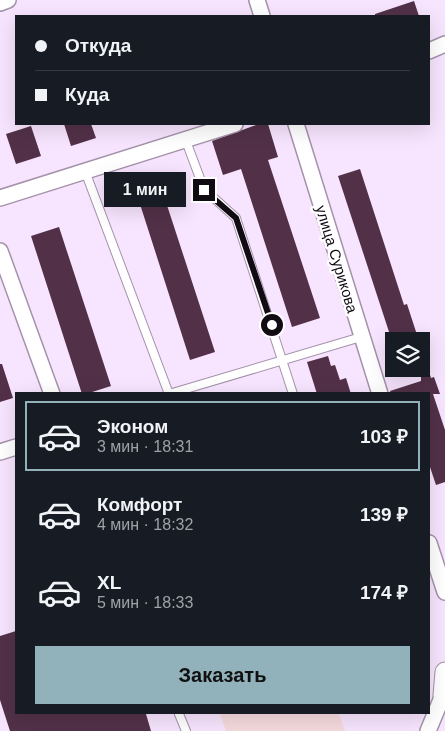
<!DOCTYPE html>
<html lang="ru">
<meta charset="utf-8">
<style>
body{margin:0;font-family:Arial,sans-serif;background:#20242c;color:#f1f3f6;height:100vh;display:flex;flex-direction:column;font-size:19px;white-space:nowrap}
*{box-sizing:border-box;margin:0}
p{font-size:16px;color:#9ea1a6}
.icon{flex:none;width:28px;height:28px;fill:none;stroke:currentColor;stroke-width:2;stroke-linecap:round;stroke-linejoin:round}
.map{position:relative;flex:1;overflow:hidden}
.panel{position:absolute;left:15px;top:392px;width:415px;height:322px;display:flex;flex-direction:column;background:#171b24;border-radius:0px;box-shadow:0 5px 20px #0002}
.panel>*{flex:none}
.banner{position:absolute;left:15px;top:15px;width:415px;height:110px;border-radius:0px;box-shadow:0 5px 20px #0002;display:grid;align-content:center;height:110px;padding:0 20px;background:#171b24}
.fabs{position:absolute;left:385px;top:332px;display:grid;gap:10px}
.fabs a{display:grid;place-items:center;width:45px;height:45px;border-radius:0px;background:#171b24;box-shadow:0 5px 20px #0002;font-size:25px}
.end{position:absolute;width:22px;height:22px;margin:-11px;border:6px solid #110b13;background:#fff;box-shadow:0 0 0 2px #fff}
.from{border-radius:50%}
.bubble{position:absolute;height:35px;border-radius:0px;background:#171b24;box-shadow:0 5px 20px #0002;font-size:16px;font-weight:800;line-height:35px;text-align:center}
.banner b{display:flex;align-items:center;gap:18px;height:48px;font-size:19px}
.banner b+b{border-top:1px solid #363941}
.banner i{width:12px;height:12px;background:#f1f3f6}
ul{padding:9px 0 0;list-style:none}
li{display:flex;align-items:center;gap:15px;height:70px;margin:0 10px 8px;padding:0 10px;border:2px solid transparent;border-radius:0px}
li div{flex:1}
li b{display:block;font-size:19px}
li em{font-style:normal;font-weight:800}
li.on{border-color:#91b1bb}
li>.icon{width:45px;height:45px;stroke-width:1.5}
.cta{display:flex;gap:10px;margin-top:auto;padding:10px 20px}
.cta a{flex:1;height:58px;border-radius:0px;background:#91b1bb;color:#111;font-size:20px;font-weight:800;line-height:58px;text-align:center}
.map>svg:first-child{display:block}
.industrial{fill:#f5dadd}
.building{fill:#523148}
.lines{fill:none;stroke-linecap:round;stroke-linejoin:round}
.service-casing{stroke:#a492aa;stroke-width:10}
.minor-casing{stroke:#a492aa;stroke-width:18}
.tertiary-casing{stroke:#a492aa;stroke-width:21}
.service{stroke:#fff;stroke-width:8}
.minor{stroke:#fff;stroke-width:15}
.tertiary{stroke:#fff;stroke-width:19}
.route{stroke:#110b13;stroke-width:6}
.labels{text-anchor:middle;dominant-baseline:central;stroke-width:5;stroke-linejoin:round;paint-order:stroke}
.street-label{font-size:15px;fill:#110b13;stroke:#fff}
</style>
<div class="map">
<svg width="445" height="731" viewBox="0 0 445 731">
<rect width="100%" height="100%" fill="#f7e4fe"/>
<!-- industrial -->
<path class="industrial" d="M 220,714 L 339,714 L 345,731 L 226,731 Z"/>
<!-- building -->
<path class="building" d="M 414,1 L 419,16 L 375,16 L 375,14 Z
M 64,124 L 91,124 L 96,138 L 71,146 Z
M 259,124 L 268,124 L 278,157 L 268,160 L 320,318 L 292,327 L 241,169 L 223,175 L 212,141 Z
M 31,126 L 41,156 L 16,164 L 6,134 Z
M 360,169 L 404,305 L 407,304 L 419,341 L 392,341 L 338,176 Z
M 163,193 L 215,352 L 190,360 L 139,201 Z
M 59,227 L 111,386 L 86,394 L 82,394 L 31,236 Z
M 328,356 L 331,366 L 335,365 L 340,380 L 346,378 L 351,394 L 317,394 L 307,362 Z
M 421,356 L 424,356 L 431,378 L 434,377 L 440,394 L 433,394 L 445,430 L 445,482 L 436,485 L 429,464 L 429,394 L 391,394 L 390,391 L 421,381 Z
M 0,364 L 2,364 L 13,398 L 0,402 Z
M 16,631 L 16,714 L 146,714 L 151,731 L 10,731 L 0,700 L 0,636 Z"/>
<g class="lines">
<!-- service casing -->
<g class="service-casing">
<path id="service" d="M 186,141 L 204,189 L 236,218 L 293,394
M 85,171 L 169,394
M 169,394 L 361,337
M 179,714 L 186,731"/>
</g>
<!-- minor casing -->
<g class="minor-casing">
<path id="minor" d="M 257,0 L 262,16
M 0,3 L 8,0
M 429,51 L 445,44
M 296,124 L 380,394
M 0,198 L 235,124
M 0,251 L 52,394
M 0,452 L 16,447
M 429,543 L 445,592
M 428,731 L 443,695"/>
</g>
<!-- tertiary casing -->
<g class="tertiary-casing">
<path id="tertiary" d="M 445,672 L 443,695 L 445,700"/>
</g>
<!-- service -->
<use href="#service" class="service"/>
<!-- minor -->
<use href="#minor" class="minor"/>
<!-- tertiary -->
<use href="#tertiary" class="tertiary"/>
</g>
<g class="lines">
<!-- route -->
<path class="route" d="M 204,190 L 236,218 L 272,325"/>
</g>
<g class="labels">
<!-- street labels -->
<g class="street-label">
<text transform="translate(337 259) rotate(73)">улица Сурикова</text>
</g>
</g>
</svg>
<div class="fabs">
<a><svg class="icon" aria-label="layers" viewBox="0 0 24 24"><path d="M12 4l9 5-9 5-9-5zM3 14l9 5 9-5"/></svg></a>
</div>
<i class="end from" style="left:272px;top:325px"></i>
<i class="end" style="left:204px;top:190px"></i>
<div class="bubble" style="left:104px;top:172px;width:82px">1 мин</div>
<div class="banner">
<b><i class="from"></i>Откуда</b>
<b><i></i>Куда</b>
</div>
<section class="panel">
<ul>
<li class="on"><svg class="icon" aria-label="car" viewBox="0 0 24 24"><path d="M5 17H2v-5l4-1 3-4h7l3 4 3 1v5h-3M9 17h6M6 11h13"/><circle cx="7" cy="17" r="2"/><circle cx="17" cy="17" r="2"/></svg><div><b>Эконом</b><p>3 мин · 18:31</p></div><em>103 ₽</em></li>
<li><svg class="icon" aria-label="car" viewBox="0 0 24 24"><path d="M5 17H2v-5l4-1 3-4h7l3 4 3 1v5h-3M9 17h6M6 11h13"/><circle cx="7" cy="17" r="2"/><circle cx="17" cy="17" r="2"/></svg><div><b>Комфорт</b><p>4 мин · 18:32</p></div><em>139 ₽</em></li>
<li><svg class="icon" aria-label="car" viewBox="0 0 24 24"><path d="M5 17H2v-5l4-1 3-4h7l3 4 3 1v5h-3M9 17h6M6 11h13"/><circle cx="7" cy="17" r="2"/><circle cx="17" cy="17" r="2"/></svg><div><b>XL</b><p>5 мин · 18:33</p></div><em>174 ₽</em></li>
</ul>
<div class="cta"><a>Заказать</a></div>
</section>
</div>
